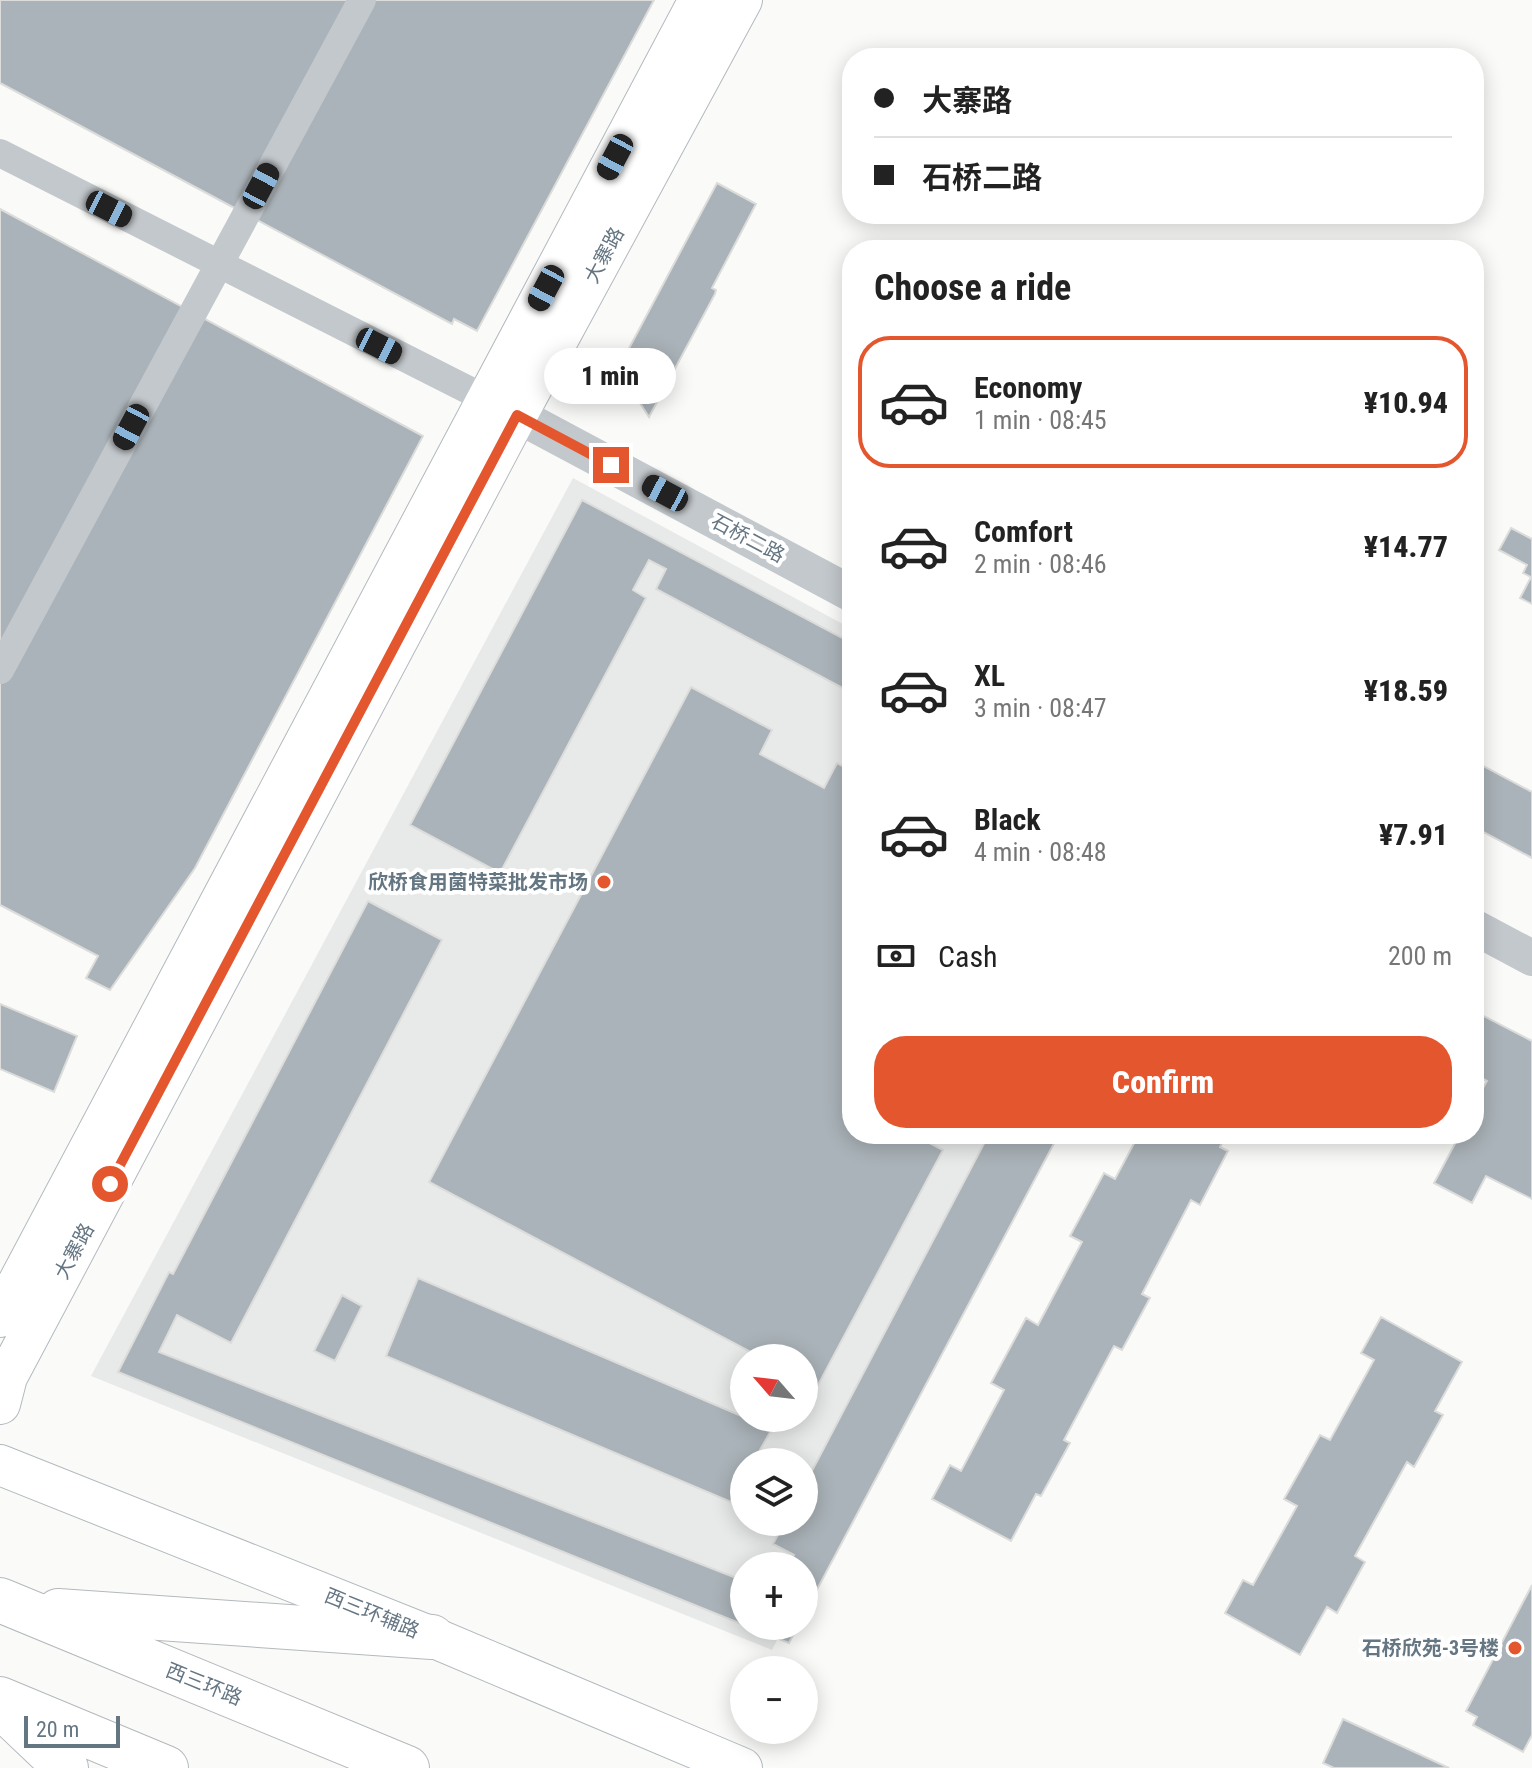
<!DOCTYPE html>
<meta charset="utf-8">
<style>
body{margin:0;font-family:"Roboto Condensed","Noto Sans SC",sans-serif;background:#f6f6f6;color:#222;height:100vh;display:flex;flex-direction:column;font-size:30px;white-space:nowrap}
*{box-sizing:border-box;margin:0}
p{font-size:26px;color:#767676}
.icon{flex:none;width:44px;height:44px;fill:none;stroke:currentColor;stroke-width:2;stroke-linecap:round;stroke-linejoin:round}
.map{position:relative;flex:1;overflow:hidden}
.details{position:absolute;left:842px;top:240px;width:642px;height:904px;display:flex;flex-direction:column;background:#fff;border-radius:32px;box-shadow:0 4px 20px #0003}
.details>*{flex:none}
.top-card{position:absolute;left:842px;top:48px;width:642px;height:176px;border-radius:32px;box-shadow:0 4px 20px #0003;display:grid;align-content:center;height:176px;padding:0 32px;background:#fff}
.needle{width:52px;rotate:298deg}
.buttons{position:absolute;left:730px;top:1344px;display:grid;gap:16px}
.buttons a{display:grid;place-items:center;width:88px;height:88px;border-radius:50%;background:#fff;box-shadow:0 4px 20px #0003;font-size:40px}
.scale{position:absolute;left:24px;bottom:20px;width:96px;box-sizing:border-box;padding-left:8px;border:4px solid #657683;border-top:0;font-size:22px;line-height:28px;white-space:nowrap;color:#657683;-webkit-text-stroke:6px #fff;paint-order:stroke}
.end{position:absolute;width:36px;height:36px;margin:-18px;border:10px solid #e4572e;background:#fff;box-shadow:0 0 0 4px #fff}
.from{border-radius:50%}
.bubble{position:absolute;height:56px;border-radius:28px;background:#fff;box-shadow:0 4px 20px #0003;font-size:26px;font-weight:800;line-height:56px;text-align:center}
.car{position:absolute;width:24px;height:48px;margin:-24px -12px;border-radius:10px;box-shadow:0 0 6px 2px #0007;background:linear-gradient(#222 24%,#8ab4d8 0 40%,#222 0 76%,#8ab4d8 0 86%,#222 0)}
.top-card b{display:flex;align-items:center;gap:28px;height:76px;font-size:30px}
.top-card b+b{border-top:2px solid #e0e0e0}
.top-card i{width:20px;height:20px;background:#222}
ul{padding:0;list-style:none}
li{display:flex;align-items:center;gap:24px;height:132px;margin:0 16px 12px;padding:0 16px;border:4px solid transparent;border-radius:32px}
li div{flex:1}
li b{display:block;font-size:30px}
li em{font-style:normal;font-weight:800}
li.on{border-color:#e4572e}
li>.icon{width:72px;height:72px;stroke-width:1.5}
h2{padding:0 32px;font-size:36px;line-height:96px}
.pay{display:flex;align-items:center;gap:20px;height:88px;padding:0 32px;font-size:30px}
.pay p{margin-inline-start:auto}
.button{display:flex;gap:16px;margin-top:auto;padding:16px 32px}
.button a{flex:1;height:92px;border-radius:32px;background:#e4572e;color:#fff;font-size:32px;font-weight:800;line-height:92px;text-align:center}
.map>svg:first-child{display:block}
.built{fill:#e8e9e9;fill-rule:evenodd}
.building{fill:#aab3b9;stroke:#dcdcda;stroke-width:2}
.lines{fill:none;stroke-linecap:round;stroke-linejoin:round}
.secondary-casing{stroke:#b3babf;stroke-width:42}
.trunk-casing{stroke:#b4b9bd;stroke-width:46}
.minor{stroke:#c3c8cc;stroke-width:28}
.tertiary{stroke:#c3c8cc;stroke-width:36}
.secondary{stroke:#fff;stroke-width:40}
.trunk{stroke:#fff;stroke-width:44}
.route{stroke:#e4572e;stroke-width:10}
.poi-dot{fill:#e4572e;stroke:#fff;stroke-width:3}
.labels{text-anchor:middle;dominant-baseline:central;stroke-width:8;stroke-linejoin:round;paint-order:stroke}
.street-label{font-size:20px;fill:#657683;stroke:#fff}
.poi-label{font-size:20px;font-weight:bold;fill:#657683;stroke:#fff;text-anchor:end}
</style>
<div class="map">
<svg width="1532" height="1768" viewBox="0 0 1532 1768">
<rect width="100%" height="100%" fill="#fafaf8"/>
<!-- built -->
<path class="built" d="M 573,478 L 852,629 L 852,1134 L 1041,1134 L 804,1566 L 744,1566 L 744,1626 L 784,1626 L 772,1650 L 91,1376 ZM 744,1358 L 804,1358 L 804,1418 L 744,1418 ZM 744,1462 L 804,1462 L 804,1522 L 744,1522 Z"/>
<!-- building -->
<path class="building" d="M 0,0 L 654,0 L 477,331 L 454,319 L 452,324 L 0,83 Z
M 717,183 L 756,204 L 712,288 L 716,290 L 715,294 L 649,417 L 618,369 Z
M 0,209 L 423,436 L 195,868 L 110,990 L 86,978 L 98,956 L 0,905 Z
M 582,500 L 852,643 L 852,693 L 656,589 L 666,569 L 649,560 L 633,590 L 646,598 L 500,873 L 410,825 Z
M 1511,528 L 1532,539 L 1532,604 L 1520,598 L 1531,577 L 1523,573 L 1527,565 L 1499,550 Z
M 691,687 L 772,730 L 760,754 L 824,788 L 837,763 L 852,771 L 852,1134 L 927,1134 L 924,1140 L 943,1150 L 817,1387 L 804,1380 L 804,1358 L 762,1358 L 429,1182 Z
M 1474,761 L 1532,792 L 1532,858 L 1474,827 Z
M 368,901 L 442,940 L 231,1343 L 177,1315 L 159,1352 L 744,1581 L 744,1625 L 118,1372 L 169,1272 L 173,1274 Z
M 0,1004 L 77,1036 L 54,1092 L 0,1069 Z
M 1474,1011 L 1532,1041 L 1532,1199 L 1486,1176 L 1472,1203 L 1434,1183 L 1459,1136 L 1456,1134 L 1474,1134 L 1474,1097 L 1479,1086 L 1483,1088 L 1487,1081 L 1474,1074 Z
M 989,1134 L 1059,1134 L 804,1614 L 804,1566 L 788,1566 L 794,1555 L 773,1544 L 785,1522 L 804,1522 L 804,1486 Z
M 1139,1134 L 1227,1134 L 1220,1147 L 1228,1151 L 1200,1205 L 1191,1200 L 1142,1294 L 1150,1298 L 1122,1350 L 1114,1346 L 1064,1440 L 1070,1443 L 1041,1496 L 1036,1494 L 1011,1541 L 932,1499 L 950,1465 L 961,1471 L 1004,1390 L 991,1383 L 1026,1318 L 1038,1325 L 1082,1242 L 1070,1236 L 1104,1173 L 1115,1179 Z
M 418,1278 L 772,1429 L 753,1462 L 744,1462 L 744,1479 L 731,1502 L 386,1356 Z
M 342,1295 L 362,1306 L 335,1361 L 314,1351 Z
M 1381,1317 L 1462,1362 L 1435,1411 L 1443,1415 L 1414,1467 L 1407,1462 L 1355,1556 L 1365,1562 L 1337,1613 L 1327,1607 L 1300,1655 L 1225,1613 L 1243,1580 L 1253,1585 L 1297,1506 L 1284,1499 L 1320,1435 L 1330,1440 L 1374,1360 L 1361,1353 Z
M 1532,1585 L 1532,1735 L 1523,1752 L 1473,1725 L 1477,1717 L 1466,1711 Z
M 747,1626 L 798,1626 L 789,1643 Z
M 1343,1719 L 1449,1768 L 1334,1768 L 1323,1763 Z"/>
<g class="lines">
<!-- secondary casing -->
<g class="secondary-casing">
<path id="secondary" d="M 0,1317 L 699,0
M 0,1404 L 7,1377 L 517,415 L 742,0
M 0,1465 L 432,1637 L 742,1768"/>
</g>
<!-- trunk casing -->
<g class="trunk-casing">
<path id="trunk" d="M 0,1600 L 407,1768
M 58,1611 L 432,1637
M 0,1699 L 166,1768
M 8,1713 L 66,1768"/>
</g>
<!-- minor -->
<path class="minor" d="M 0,153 L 502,407
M 0,670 L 362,0"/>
<!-- tertiary -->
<path class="tertiary" d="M 517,415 L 852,594
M 1474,927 L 1532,958"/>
<!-- secondary -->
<use href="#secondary" class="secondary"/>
<!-- trunk -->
<use href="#trunk" class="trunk"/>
</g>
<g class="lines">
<!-- route -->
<path class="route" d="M 110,1184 L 517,415 L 611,465"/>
</g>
<!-- markers -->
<g class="poi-dot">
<circle cx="604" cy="882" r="8"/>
<circle cx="1515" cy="1648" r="8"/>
</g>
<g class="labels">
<!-- street labels -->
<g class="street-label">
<text transform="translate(604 255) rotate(-62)">大寨路</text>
<text transform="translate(748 538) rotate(28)">石桥二路</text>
<text transform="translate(74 1251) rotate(-62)">大寨路</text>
<text transform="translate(372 1613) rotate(22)">西三环辅路</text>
<text transform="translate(204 1684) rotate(22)">西三环路</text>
</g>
<!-- poi labels -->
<g class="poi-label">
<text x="588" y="882">欣桥食用菌特菜批发市场</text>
<text x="1499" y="1648">石桥欣苑-3号楼</text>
</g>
</g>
</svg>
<div class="buttons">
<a><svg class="needle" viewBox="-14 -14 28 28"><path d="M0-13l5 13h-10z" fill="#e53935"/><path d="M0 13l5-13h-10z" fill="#767676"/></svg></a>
<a><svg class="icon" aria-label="layers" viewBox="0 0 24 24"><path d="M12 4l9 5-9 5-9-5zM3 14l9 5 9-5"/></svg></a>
<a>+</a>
<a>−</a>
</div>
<div class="scale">20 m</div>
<i class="end from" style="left:110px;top:1184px"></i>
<i class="end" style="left:611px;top:465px"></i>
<div class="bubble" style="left:544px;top:348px;width:132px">1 min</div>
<i class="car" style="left:615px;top:157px;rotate:208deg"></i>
<i class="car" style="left:261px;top:186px;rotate:28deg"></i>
<i class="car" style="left:109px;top:209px;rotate:117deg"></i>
<i class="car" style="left:546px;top:288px;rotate:208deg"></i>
<i class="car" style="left:379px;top:346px;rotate:117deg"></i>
<i class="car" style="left:131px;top:427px;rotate:208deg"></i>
<i class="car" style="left:665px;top:493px;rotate:298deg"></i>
<div class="top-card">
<b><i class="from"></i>大寨路</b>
<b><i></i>石桥二路</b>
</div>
<section class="details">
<h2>Choose a ride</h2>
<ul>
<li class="on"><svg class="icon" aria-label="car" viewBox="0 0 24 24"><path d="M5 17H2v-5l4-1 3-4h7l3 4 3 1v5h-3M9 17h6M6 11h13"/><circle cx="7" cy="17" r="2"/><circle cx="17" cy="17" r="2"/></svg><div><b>Economy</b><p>1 min · 08:45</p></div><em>¥10.94</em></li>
<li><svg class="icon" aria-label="car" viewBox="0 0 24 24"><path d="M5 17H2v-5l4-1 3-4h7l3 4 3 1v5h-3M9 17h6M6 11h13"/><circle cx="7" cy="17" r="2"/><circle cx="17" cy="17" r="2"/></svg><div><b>Comfort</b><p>2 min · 08:46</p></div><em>¥14.77</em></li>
<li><svg class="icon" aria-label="car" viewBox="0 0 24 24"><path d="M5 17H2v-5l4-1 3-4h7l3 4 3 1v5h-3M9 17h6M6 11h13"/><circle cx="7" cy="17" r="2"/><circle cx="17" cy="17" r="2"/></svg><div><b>XL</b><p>3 min · 08:47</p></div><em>¥18.59</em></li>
<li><svg class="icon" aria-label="car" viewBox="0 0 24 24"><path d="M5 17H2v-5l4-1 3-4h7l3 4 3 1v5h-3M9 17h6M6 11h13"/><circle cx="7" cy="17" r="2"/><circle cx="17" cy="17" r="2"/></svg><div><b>Black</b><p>4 min · 08:48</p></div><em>¥7.91</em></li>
</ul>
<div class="pay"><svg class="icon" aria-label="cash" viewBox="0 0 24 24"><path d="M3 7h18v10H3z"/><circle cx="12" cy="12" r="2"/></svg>Cash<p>200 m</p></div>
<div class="button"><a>Confirm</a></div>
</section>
</div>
